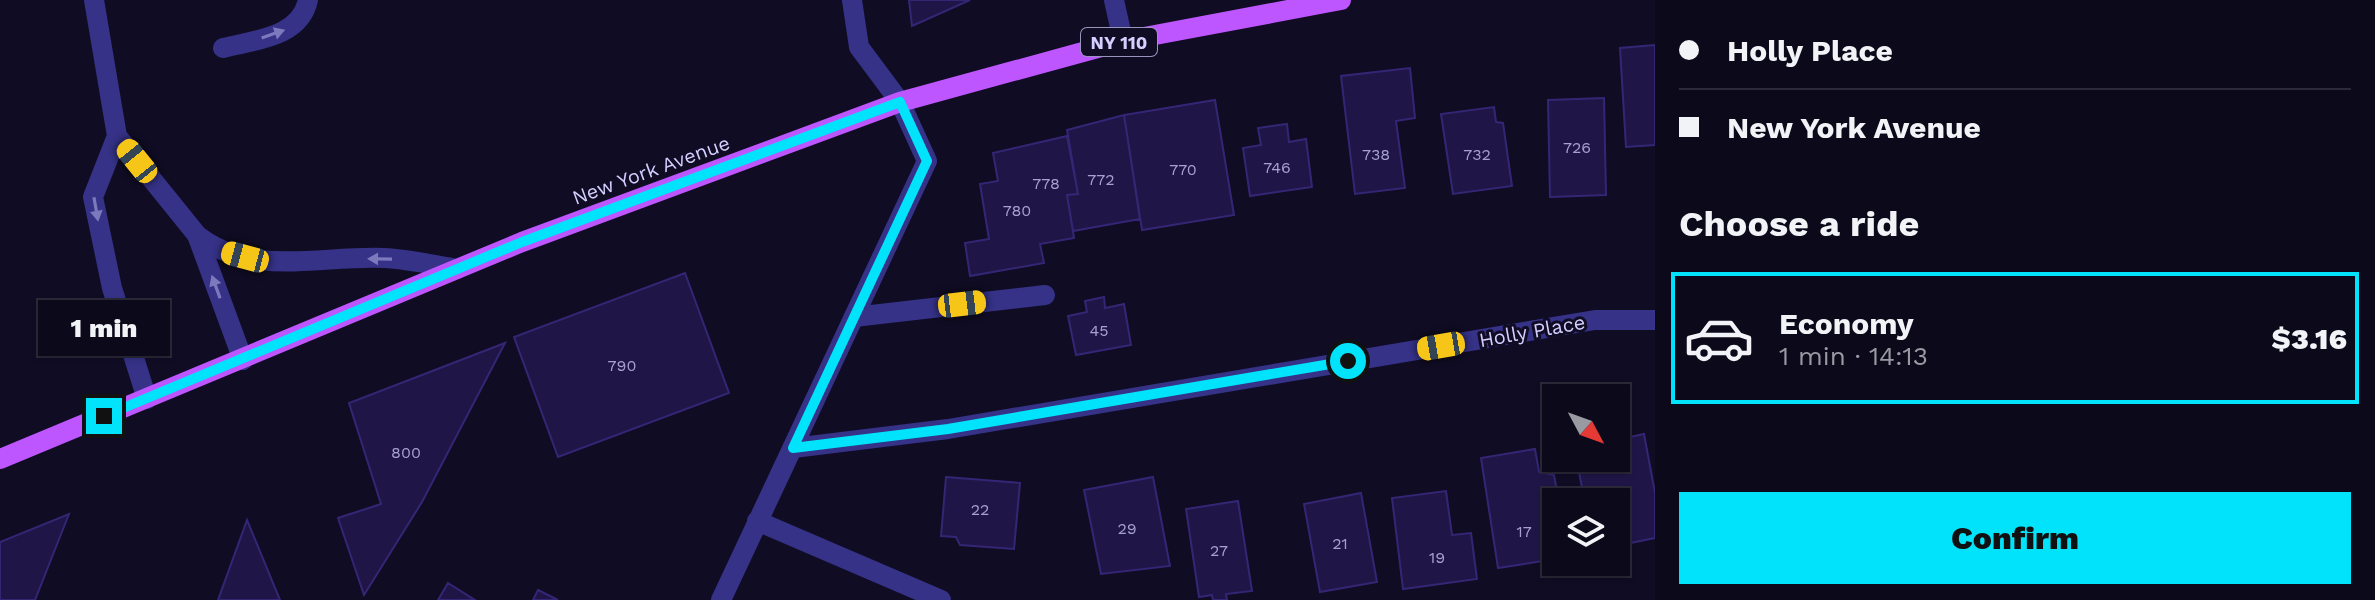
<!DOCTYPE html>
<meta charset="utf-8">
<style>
body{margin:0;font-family:"Work Sans",sans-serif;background:#1a1728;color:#f1f3f6;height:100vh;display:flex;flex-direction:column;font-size:30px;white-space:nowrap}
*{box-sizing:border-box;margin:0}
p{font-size:26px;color:#9a9aa3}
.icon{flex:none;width:44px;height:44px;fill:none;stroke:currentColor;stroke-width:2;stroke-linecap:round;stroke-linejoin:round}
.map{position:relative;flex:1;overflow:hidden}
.panel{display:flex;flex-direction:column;background:#0c091b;width:720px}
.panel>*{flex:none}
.banner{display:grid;align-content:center;height:176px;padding:0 24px;background:#0c091b}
.needle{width:52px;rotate:131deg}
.tools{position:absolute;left:1542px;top:384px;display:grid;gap:16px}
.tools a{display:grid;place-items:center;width:88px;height:88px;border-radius:0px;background:#0c091b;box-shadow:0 2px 6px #0004,0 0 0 2px #2c2a3a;font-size:40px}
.end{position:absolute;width:36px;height:36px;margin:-18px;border:10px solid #00e3fa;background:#111;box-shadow:0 0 0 4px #111}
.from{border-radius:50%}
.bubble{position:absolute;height:56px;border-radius:0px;background:#0c091b;box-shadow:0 2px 6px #0004,0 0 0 2px #2c2a3a;font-size:26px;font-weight:800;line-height:56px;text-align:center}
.car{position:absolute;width:24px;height:48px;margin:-24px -12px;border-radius:10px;box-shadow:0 0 6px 2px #0007;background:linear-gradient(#f5c518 24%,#345 0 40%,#f5c518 0 76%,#345 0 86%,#f5c518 0)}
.banner b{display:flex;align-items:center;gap:28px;height:76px;font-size:30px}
.banner b+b{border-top:2px solid #2c2a3a}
.banner i{width:20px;height:20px;background:#f1f3f6}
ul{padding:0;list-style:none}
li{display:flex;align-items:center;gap:24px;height:132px;margin:0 16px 12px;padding:0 8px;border:4px solid transparent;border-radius:0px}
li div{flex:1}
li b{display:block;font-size:30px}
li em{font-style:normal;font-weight:800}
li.selected{border-color:#00e3fa}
li>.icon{width:72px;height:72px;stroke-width:1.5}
h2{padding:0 24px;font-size:36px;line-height:96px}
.primary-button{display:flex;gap:16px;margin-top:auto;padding:16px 24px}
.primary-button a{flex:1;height:92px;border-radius:0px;background:#00e3fa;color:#111;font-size:32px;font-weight:800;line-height:92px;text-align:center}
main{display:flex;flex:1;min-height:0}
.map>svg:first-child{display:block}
.building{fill:#1f1647;stroke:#352675;stroke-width:2}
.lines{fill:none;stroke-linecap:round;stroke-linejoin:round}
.service{stroke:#353287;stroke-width:20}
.minor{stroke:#353287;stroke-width:20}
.primary{stroke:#be56ff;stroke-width:20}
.oneway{fill:#7d79bd}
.route{stroke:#00e3fa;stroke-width:10}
.labels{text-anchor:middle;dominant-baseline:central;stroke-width:6;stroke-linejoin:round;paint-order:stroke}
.number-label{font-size:16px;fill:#a7a1d1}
.shield{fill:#100c24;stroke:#9994bd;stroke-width:2}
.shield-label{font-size:18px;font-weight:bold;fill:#d4cfff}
.street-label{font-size:20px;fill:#d4cfff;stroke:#100c24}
</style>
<main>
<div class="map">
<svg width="1655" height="600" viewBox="0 0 1655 600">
<rect width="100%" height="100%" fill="#100c24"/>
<!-- building -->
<path class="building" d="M 909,0 L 970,0 L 912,26 Z
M 1655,45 L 1655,145 L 1626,147 L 1620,48 Z
M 1410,68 L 1415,118 L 1396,121 L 1405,188 L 1355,194 L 1341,76 Z
M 1604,98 L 1606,195 L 1550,197 L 1548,100 Z
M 1215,100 L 1234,215 L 1142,230 L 1124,115 Z
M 1494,107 L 1496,122 L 1503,123 L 1512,186 L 1453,194 L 1441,114 Z
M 1124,115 L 1140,219 L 1073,231 L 1067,195 L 1078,194 L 1067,130 Z
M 1287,124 L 1289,142 L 1306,139 L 1312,187 L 1250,196 L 1243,148 L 1261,145 L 1258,128 Z
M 1067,136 L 1078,194 L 1067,195 L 1074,238 L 1040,244 L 1044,263 L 970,276 L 965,243 L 989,239 L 980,184 L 998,181 L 993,153 Z
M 685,273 L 729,393 L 558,457 L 514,337 Z
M 1104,297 L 1105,308 L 1124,304 L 1131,345 L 1076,355 L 1068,316 L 1087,312 L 1085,301 Z
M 505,343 L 422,502 L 364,595 L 338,518 L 381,504 L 349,403 Z
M 1644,434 L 1655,493 L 1655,538 L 1616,546 L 1616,502 L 1585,502 L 1576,458 L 1616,458 L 1616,440 Z
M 1535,449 L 1539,472 L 1554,475 L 1559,502 L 1556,559 L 1498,568 L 1481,458 Z
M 946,477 L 1020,483 L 1014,549 L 960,545 L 956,537 L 941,536 Z
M 1153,477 L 1170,566 L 1101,574 L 1084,490 Z
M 1446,491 L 1452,535 L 1471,533 L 1477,579 L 1403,589 L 1392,498 Z
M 1361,493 L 1377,582 L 1320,592 L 1304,504 Z
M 1238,501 L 1252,591 L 1226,594 L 1227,600 L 1213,600 L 1212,595 L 1199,597 L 1186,509 Z
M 69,514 L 35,600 L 0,600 L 0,542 Z
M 247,520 L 280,600 L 218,600 Z
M 448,583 L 475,600 L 438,600 Z
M 538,590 L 558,600 L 533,600 Z"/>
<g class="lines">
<!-- service -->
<path class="service" d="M 94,0 L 117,136 L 197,235 L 243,360
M 1114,0 L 1123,41
M 223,48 C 254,40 300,38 308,0
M 117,136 L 93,197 L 112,288 L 147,399
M 197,235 C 251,278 321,255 384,258 C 408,259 433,265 457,269
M 854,317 L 1045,295"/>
<!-- minor -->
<path class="minor" d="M 793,448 L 948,429 L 1595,320 L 1655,320
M 757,521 L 941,600
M 721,600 L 927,161 L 900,102 L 859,47 L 852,0"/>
<!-- primary -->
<path class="primary" d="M 0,459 L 522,242 L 900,102 L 1123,41 L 1341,0"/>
</g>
<!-- one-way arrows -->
<defs><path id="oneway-solid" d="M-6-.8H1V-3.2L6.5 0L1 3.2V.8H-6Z" transform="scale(2)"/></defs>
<g class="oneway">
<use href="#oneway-solid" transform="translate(273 34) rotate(-19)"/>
<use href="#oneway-solid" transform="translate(96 209) rotate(80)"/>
<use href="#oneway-solid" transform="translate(380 259) rotate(-179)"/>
<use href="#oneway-solid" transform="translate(216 287) rotate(-110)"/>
</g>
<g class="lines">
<!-- route -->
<path class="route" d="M 104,416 L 522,242 L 900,102 L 927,161 L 793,448 L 948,429 L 1348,361"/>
</g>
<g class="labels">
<!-- number labels -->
<g class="number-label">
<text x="1577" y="147">726</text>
<text x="1376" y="154">738</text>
<text x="1477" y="154">732</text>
<text x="1277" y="167">746</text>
<text x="1183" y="169">770</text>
<text x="1101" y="179">772</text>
<text x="1046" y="183">778</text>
<text x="1017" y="210">780</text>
<text x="1099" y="330">45</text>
<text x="622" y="365">790</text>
<text x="406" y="452">800</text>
<text x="980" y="509">22</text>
<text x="1127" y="528">29</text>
<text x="1524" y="531">17</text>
<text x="1340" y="543">21</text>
<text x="1219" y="550">27</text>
<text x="1437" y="557">19</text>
</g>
<!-- shield labels -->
<rect class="shield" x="1081" y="28" width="76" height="28" rx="6"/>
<g class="shield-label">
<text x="1119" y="42">NY 110</text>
</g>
<!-- street labels -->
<g class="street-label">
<text transform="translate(651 170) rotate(-20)">New York Avenue</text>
<text transform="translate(1532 331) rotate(-10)">Holly Place</text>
</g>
</g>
</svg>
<div class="tools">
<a><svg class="needle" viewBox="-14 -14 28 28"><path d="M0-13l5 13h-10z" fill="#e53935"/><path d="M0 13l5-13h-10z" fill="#9a9aa3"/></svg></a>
<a><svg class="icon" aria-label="layers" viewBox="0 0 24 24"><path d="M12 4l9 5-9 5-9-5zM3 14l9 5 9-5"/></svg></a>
</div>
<i class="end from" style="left:1348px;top:361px"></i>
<i class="end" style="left:104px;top:416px"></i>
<div class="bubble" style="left:38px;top:300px;width:132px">1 min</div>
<i class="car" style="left:137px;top:161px;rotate:321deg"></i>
<i class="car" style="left:245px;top:257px;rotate:285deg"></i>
<i class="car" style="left:962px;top:304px;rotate:83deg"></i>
<i class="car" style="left:1441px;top:346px;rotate:260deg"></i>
</div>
<section class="panel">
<div class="banner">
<b><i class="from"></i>Holly Place</b>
<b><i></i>New York Avenue</b>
</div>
<h2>Choose a ride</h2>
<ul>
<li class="selected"><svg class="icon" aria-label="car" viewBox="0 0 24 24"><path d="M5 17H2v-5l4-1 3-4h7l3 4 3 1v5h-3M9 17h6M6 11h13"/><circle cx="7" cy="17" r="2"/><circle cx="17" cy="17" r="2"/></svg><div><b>Economy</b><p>1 min · 14:13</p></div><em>$3.16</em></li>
</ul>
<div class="primary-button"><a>Confirm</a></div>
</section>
</main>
